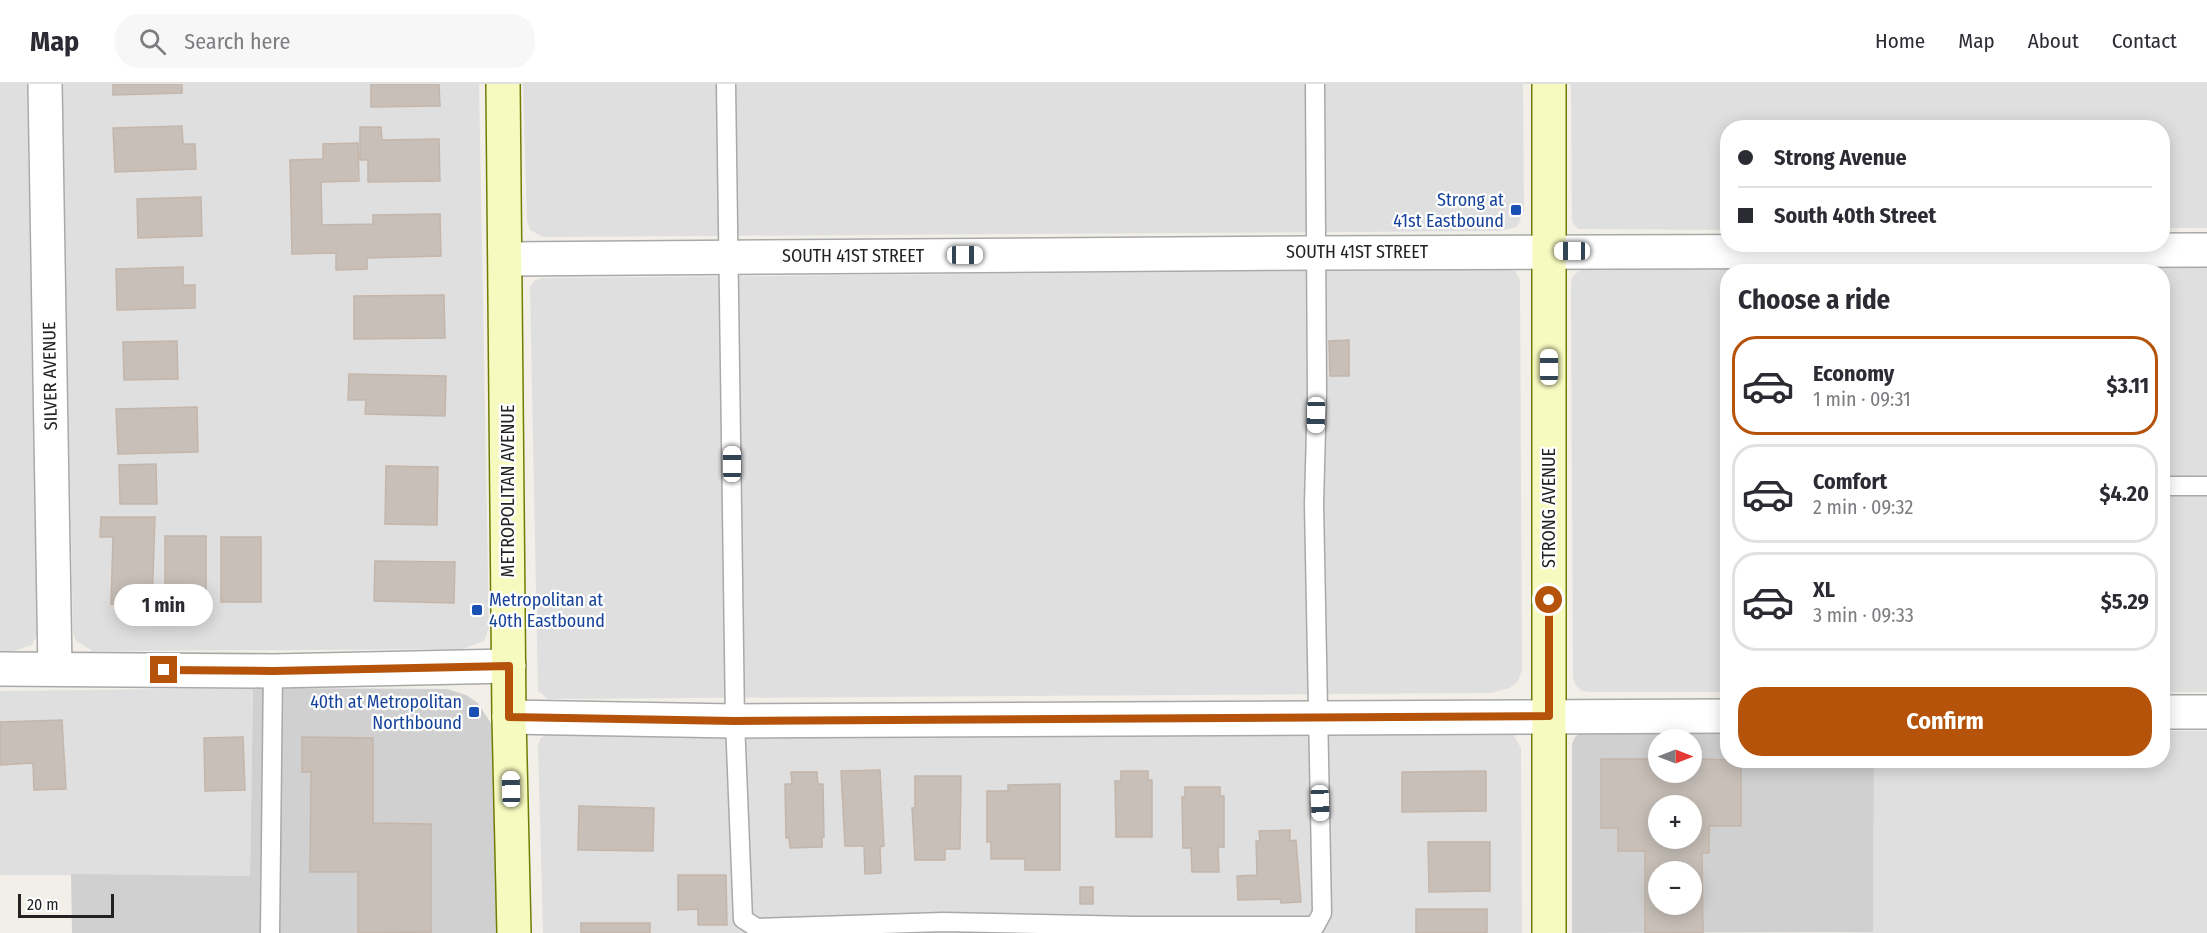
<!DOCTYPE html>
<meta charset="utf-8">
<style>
body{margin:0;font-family:"Fira Sans Condensed",sans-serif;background:#f7f7f7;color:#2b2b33;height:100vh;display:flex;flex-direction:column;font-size:22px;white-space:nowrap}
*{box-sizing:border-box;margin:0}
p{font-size:20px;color:#7c7c81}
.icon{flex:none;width:33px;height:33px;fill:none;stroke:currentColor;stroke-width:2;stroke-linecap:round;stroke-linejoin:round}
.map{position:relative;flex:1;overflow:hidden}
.sheet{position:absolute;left:1720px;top:180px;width:450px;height:504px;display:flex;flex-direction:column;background:#fff;border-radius:24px;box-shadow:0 3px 15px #0003}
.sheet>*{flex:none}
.guide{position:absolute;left:1720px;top:36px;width:450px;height:132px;border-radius:24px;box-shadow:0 3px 15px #0003;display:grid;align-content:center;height:132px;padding:0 18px;background:#fff}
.needle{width:39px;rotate:90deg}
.controls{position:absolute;left:1648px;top:645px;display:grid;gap:12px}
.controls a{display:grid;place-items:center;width:54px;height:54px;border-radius:50%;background:#fff;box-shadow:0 3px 15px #0003;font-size:30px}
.scale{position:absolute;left:18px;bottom:15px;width:96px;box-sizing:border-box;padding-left:6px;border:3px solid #222;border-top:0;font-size:16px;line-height:21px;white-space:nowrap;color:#222;-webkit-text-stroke:4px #fff;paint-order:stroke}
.end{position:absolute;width:27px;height:27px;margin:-14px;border:8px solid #b45309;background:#fff;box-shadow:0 0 0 3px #fff}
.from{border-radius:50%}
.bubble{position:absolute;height:42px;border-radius:21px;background:#fff;box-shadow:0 3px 15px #0003;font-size:20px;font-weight:700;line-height:42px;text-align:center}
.car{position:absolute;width:18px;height:36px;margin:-18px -9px;border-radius:8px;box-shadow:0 0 4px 2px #0007;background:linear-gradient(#fff 24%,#345 0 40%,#fff 0 76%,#345 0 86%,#fff 0)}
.guide b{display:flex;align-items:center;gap:21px;height:57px;font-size:22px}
.guide b+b{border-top:2px solid #e1e1e2}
.guide i{width:15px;height:15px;background:#2b2b33}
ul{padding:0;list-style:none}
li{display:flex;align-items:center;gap:18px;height:99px;margin:0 12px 9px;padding:0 6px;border:3px solid #e1e1e2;border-radius:24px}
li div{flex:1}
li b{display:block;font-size:22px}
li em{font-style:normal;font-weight:700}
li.selected{border-color:#b45309}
li>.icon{width:54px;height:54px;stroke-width:1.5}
h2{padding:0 18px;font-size:27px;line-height:72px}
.primary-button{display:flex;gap:12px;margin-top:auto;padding:12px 18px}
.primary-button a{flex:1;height:69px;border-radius:24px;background:#b45309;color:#fff;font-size:24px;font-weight:700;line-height:69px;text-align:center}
header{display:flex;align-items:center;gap:36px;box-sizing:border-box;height:84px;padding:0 30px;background:#fff;border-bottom:2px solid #e1e1e2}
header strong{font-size:28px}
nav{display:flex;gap:33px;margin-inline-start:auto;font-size:21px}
.search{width:420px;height:54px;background:#f7f7f7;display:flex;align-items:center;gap:15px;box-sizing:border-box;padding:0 21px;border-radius:24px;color:#7c7c81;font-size:22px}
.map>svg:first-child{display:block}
.residential{fill:#e0dfdf}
.religious{fill:#d0d0d0;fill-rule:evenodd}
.building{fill:#c7bfb8;stroke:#c4b6ab;stroke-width:1.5;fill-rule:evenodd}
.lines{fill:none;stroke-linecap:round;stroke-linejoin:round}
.lane-casing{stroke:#a9a9a9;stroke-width:21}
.street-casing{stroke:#a9a9a9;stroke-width:36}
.secondary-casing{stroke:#707d05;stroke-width:36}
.lane{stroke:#fff;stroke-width:18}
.street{stroke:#fff;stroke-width:33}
.secondary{stroke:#f7fabf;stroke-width:33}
.route{stroke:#b45309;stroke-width:8}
.transit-dot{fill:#1a4fb4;stroke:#fff;stroke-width:2}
.labels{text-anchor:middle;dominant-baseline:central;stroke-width:4.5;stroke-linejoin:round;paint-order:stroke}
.transit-label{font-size:18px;fill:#164399;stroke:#fff;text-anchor:end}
.street-label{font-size:18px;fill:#222;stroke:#fff}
</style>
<header>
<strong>Map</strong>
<div class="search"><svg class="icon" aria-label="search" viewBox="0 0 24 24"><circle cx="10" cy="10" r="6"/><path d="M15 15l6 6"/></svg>Search here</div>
<nav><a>Home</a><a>Map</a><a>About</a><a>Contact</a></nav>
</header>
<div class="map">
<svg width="2207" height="849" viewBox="0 0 2207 849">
<rect width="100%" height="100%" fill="#f2efe9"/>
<!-- residential -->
<path class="residential" d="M 0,0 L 27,0 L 37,551 L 32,561 L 13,567 L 0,567 Z
M 62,0 L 479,0 L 489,544 L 484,557 L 463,565 L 93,567 L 76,557 L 73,549 Z
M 523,0 L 1523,0 L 1524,127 L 1517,143 L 1499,147 L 543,153 L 530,146 L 527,137 Z
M 1571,0 L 2207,0 L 2207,144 L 2163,144 L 2163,44 L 1728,44 L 1728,146 L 1578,145 L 1572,138 L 1572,131 Z
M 2207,181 L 2207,608 L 2163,608 L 2163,188 L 1728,188 L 1728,608 L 1590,608 L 1582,607 L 1576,602 L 1573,594 L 1571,203 L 1572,193 L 1579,187 L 1587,184 Z
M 1508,185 L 1515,187 L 1520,196 L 1522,586 L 1518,597 L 1510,604 L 1490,609 L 548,615 L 538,607 L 530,203 L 534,197 L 542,194 Z
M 253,604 L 250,792 L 0,791 L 0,607 Z
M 1502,645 L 1513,650 L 1521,664 L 1522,849 L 543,849 L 538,661 L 541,654 L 547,650 Z
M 2163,647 L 2207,647 L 2207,849 L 1827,849 L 1873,848 L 1874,677 L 2163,676 Z"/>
<!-- religious -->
<path class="religious" d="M 253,604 L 447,605 L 466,611 L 478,619 L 492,641 L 495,659 L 499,849 L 72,849 L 71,790 L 250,792 Z
M 1728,647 L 1728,676 L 1874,677 L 1873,848 L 1572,849 L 1572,660 L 1575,653 L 1582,648 ZM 1659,656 L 1692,656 L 1692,688 L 1659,688 ZM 1659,722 L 1692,722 L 1692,754 L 1659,754 ZM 1659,788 L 1692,788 L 1692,820 L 1659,820 Z"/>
<!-- building -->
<path class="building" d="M 113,0 L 182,0 L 182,9 L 113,11 Z
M 371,0 L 439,0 L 440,22 L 371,23 Z
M 182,42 L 183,60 L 195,60 L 196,85 L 115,88 L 113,44 Z
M 360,43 L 381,43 L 382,56 L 439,55 L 440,97 L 368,98 L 368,76 L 360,76 Z
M 358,59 L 359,97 L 321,98 L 322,141 L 373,140 L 373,131 L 440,130 L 441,172 L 367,174 L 367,185 L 336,186 L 336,169 L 292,170 L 290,76 L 323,75 L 323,60 Z
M 201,113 L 202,152 L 138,154 L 137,115 Z
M 183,183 L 183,201 L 195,201 L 195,224 L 117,226 L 116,185 Z
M 444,211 L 445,254 L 354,255 L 354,212 Z
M 1349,256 L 1349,292 L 1330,292 L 1329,257 Z
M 177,257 L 178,295 L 124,296 L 123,258 Z
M 349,290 L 446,292 L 445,332 L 365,330 L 366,316 L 348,316 Z
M 197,323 L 198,368 L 118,370 L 116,325 Z
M 156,380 L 157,420 L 120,420 L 119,381 Z
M 386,382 L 438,383 L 437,441 L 385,440 Z
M 101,433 L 155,433 L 152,521 L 111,520 L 113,453 L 100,453 Z
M 165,452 L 206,452 L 206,516 L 165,516 Z
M 221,453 L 261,453 L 261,518 L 221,518 Z
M 375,477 L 455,478 L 454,519 L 374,517 Z
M 62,636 L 66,705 L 34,706 L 33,679 L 0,681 L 0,638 Z
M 243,653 L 245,706 L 205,707 L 204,654 Z
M 302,653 L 373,654 L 373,739 L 431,740 L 431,848 L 358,849 L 358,788 L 310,788 L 311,688 L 302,688 Z
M 1601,675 L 1659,675 L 1659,688 L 1692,688 L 1692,675 L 1741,676 L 1741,742 L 1709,742 L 1709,769 L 1702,769 L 1703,849 L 1645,849 L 1645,767 L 1618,767 L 1618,744 L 1601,744 ZM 1659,722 L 1692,722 L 1692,754 L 1659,754 ZM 1659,788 L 1692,788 L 1692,820 L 1659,820 Z
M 880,686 L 884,762 L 880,763 L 881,789 L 865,790 L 864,762 L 845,762 L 841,687 Z
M 1121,687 L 1148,687 L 1148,696 L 1152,696 L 1152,753 L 1116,753 L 1115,697 L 1121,697 Z
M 1486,687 L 1486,727 L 1402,728 L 1402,688 Z
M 791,688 L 817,688 L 818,700 L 823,700 L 824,753 L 822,753 L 822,763 L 790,764 L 789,754 L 786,754 L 785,700 L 792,700 Z
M 915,692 L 961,692 L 960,765 L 945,765 L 945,776 L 915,776 L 912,724 L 915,724 Z
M 1060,700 L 1060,786 L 1025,786 L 1025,775 L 991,775 L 991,758 L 987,758 L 987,707 L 1008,707 L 1008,701 Z
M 1185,703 L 1220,703 L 1220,712 L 1224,712 L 1224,763 L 1218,763 L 1219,788 L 1192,788 L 1191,764 L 1183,764 L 1182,713 L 1185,713 Z
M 579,722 L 654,724 L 653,767 L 578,766 Z
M 1290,746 L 1290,757 L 1296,756 L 1301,818 L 1281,819 L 1280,815 L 1238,816 L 1237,792 L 1257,791 L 1256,757 L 1260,757 L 1259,747 Z
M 1428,758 L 1490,758 L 1490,807 L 1429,808 Z
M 678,791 L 726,791 L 727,841 L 698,841 L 698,825 L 678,826 Z
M 1080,803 L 1093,803 L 1093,820 L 1080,820 Z
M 1416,825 L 1487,825 L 1487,849 L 1416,849 Z
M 581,839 L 650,839 L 650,849 L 581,849 Z"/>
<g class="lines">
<!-- lane casing -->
<g class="lane-casing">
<path id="lane" d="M 726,0 L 735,637 L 743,835 L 757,844 L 943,838 L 1135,842 L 1315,842 L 1322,829 L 1314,420 L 1317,308 L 1315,0
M 1777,166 L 1777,188
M 2163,402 L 2207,402
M 270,849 L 273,587"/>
</g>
<!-- street casing -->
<g class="street-casing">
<path id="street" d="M 45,0 L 55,585
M 506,175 L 1317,169 L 2207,166
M 0,585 L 273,587 L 509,582
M 2163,628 L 2207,628
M 509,633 L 735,637 L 1728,632"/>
</g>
<!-- secondary casing -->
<g class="secondary-casing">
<path id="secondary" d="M 503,0 L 509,633 L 514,849
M 1549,849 L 1549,0"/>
</g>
<!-- lane -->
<use href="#lane" class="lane"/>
<!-- street -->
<use href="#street" class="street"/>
<!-- secondary -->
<use href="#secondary" class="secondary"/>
</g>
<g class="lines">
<!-- route -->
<path class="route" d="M 164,586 L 273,587 L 509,582 L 509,633 L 735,637 L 1549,632 L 1549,516"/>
</g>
<!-- markers -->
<g class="transit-dot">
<rect x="1510" y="120" width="12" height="12" rx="3"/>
<rect x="471" y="520" width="12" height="12" rx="3"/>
<rect x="468" y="622" width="12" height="12" rx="3"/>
</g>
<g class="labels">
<!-- transit labels -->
<g class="transit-label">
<text x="1504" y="116">Strong at<tspan x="1504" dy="21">41st Eastbound</tspan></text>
<text x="489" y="516" text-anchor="start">Metropolitan at<tspan x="489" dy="21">40th Eastbound</tspan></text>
<text x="462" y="618">40th at Metropolitan<tspan x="462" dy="21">Northbound</tspan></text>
</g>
<!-- street labels -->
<g class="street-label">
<text x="1357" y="168">SOUTH 41ST STREET</text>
<text x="853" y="172">SOUTH 41ST STREET</text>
<text transform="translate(50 292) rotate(-91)">SILVER AVENUE</text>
<text transform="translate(508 407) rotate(-90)">METROPOLITAN AVENUE</text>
<text transform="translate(1549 424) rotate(-90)">STRONG AVENUE</text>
</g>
</g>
</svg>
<div class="controls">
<a><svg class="needle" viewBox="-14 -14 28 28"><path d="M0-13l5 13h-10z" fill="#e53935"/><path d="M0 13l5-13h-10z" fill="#7c7c81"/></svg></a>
<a>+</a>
<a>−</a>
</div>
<div class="scale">20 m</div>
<i class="end from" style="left:1549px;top:516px"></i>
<i class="end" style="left:164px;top:586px"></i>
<div class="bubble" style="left:114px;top:500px;width:99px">1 min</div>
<i class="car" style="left:1572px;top:167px;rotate:270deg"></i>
<i class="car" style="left:965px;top:171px;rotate:90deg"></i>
<i class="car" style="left:1549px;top:283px;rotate:0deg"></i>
<i class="car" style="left:1316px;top:331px;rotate:181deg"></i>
<i class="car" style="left:732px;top:380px;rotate:0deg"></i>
<i class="car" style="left:511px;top:705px;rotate:359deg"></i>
<i class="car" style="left:1320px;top:719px;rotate:178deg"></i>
<div class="guide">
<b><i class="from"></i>Strong Avenue</b>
<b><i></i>South 40th Street</b>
</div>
<section class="sheet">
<h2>Choose a ride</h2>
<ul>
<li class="selected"><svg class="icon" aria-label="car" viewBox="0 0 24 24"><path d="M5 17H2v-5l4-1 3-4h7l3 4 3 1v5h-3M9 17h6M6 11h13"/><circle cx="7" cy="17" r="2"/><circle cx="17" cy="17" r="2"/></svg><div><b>Economy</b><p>1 min · 09:31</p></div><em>$3.11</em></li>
<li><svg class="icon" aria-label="car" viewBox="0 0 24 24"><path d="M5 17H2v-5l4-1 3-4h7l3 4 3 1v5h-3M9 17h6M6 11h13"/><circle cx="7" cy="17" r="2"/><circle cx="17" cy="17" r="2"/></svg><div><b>Comfort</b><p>2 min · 09:32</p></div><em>$4.20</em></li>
<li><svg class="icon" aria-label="car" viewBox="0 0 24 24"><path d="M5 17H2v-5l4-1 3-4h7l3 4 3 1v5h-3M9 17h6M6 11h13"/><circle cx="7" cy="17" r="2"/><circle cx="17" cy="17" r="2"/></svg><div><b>XL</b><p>3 min · 09:33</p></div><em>$5.29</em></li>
</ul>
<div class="primary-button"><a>Confirm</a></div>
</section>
</div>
